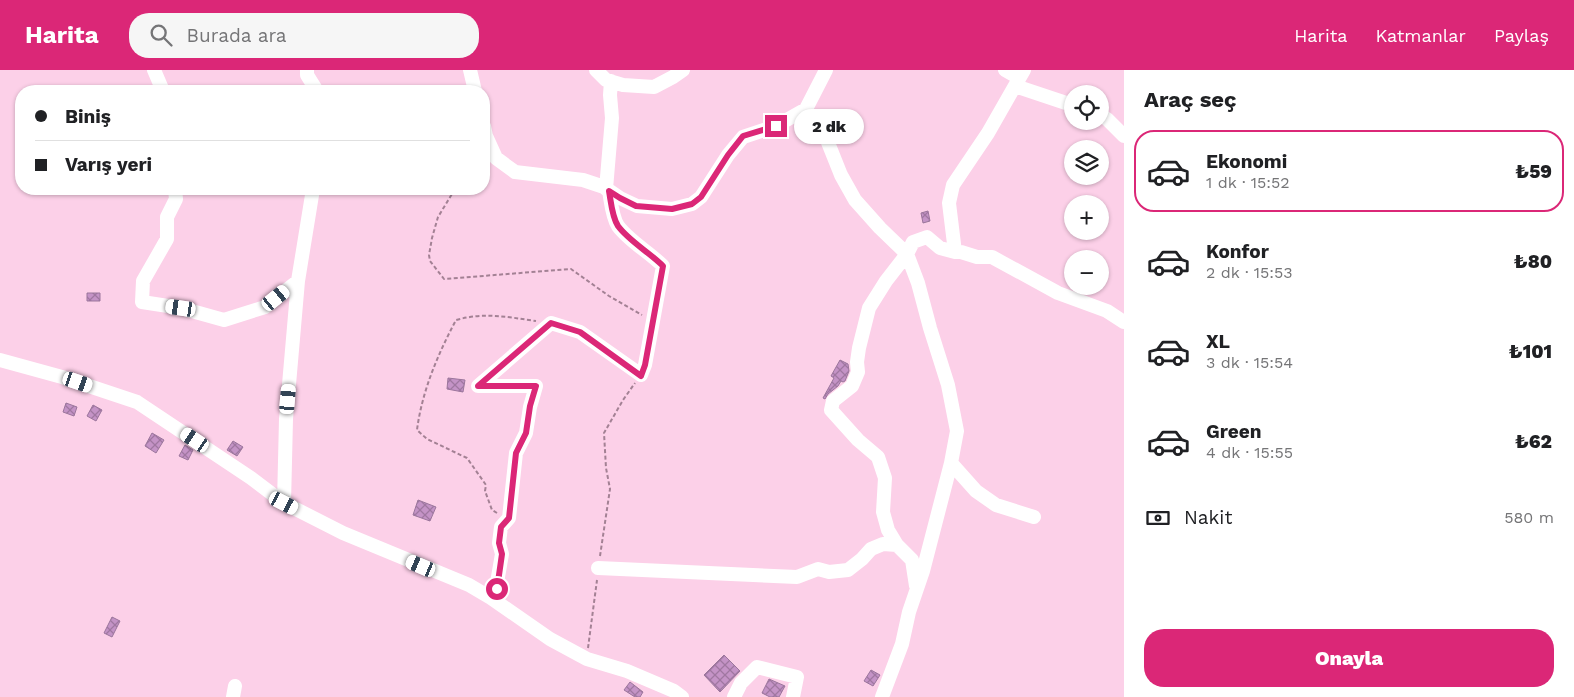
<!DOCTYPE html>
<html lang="tr">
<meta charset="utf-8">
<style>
body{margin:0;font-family:"Work Sans",sans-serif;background:#f6f6f6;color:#202124;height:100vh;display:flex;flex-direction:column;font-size:19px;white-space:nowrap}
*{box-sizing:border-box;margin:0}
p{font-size:16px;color:#757577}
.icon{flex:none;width:28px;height:28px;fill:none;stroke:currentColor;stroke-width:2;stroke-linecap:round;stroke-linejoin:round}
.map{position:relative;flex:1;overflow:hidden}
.panel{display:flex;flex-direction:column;background:#fff;width:450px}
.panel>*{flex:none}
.guide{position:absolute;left:15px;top:15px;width:475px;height:110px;border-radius:20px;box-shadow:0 1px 4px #0004;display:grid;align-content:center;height:110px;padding:0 20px;background:#fff}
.fabs{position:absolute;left:1064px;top:15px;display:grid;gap:10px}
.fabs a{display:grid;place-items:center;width:45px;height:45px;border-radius:50%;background:#fff;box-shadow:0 1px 4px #0004;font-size:25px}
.end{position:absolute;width:22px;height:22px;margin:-11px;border:6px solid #db2777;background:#fff;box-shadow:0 0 0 2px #fff}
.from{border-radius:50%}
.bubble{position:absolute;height:35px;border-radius:18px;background:#fff;box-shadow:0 1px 4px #0004;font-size:16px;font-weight:800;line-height:35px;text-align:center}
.car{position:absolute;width:15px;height:30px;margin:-15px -8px;border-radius:6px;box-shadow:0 0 4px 1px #0007;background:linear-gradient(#fff 24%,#345 0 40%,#fff 0 76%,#345 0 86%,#fff 0)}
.guide b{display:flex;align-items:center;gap:18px;height:48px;font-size:19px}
.guide b+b{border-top:1px solid #e0e0e0}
.guide i{width:12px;height:12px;background:#202124}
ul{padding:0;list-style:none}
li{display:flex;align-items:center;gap:15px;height:82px;margin:0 10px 8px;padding:0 10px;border:2px solid transparent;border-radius:20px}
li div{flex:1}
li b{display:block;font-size:19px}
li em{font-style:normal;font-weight:800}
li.current{border-color:#db2777}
li>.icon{width:45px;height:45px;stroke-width:1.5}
h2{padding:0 20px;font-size:22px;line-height:60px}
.pay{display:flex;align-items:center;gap:12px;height:55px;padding:0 20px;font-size:19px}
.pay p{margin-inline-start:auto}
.action{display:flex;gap:10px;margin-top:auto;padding:10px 20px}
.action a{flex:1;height:58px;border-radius:20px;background:#db2777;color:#fff;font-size:20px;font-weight:800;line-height:58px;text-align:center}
header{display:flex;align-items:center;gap:30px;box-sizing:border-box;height:70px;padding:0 25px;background:#db2777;color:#fff}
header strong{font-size:24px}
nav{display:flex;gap:28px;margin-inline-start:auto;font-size:18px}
.search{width:350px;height:45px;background:#f6f6f6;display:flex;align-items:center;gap:12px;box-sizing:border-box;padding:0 18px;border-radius:20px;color:#757577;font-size:19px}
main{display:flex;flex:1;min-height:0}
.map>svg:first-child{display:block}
.building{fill:url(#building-cross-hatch);stroke:#9b769c}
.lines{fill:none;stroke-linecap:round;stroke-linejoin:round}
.path{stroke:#a38194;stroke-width:2;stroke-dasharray:4 2.5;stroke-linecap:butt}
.minor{stroke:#fff;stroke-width:14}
.route{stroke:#db2777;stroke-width:6}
</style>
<header>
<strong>Harita</strong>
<div class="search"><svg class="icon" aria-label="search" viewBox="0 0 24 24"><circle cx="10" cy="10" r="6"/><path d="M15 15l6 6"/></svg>Burada ara</div>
<nav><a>Harita</a><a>Katmanlar</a><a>Paylaş</a></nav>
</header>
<main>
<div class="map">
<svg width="1124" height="627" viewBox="0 0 1124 627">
<defs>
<pattern id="building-cross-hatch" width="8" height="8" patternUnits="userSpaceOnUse" patternTransform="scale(1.25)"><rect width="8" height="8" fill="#c493c6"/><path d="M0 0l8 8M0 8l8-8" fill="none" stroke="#a077a1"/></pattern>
</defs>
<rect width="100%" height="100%" fill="#fcd0e8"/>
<!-- building -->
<path class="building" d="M 928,141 L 930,151 L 923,153 L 921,143 Z
M 87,223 L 100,223 L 100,231 L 87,231 Z
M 840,290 L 848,294 L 849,301 L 845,311 L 843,312 L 841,311 L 838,316 L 828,324 L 825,329 L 823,328 L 834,308 L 831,306 Z
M 448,308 L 465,310 L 463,322 L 447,319 Z
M 66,333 L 77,337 L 74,346 L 63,342 Z
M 93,335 L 102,340 L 96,351 L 87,346 Z
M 152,363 L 164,370 L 156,383 L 145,376 Z
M 233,371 L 243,377 L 237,386 L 227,380 Z
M 185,375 L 193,380 L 188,390 L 179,386 Z
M 418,430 L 436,437 L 430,451 L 413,445 Z
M 112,547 L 120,551 L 112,567 L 104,563 Z
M 724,585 L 740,601 L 720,622 L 704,605 Z
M 871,600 L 880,605 L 873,616 L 864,611 Z
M 769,609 L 785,616 L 779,627 L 770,627 L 762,623 Z
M 630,612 L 643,622 L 640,627 L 635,627 L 624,620 Z"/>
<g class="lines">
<!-- path -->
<path class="path" d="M 455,119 L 438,147 L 432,168 L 429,185 L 430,191 L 444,209 L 571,199 L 609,226 L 642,245
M 497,443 L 492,440 L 485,421 L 486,415 L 467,388 L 427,369 L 417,360 C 422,321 438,284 456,250 C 485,242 507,247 536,251
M 600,486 L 610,419 L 606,398 L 604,363 L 623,330 L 635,313
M 588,578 L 597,510"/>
<!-- minor -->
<path class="minor" d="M 154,0 L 163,21
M 307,0 L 307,5 L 317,21
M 470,0 L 475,21
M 596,0 L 606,10 L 623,15 L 654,17 L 673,7 L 683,0
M 826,0 L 806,39 L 827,70 L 841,105 L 855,130 L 880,158 L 907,184 L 886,211 L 869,238 L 859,278 L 857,292 L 858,302 L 852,316 L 833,331 L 831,340 L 858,370 L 878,387 L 885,408 L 883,442 L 888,460 L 897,475 L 912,490 L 916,516
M 1005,0 L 1019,8
M 1015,16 L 1072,35
M 1100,45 L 1107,49 L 1124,66
M 484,56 L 486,66 L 496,88 L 515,102 L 583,110 L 604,117 L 620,128 L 637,136 L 672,139 L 692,134 L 701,127 L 728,85 L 743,67 L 776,56 L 806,39
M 175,119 L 176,129 L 167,147 L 167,169 L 143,211 L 142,232 L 181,238 L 224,250 L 265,237 L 298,211 L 286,349 L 284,433
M 606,119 L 612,48 L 610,25 L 611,11
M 955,182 L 961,182 L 977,187 L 992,187 L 1058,223 L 1107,241 L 1124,252
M 298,211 L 313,119
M 0,290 L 62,307 L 137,332 L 251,408 L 284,433 L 343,463 L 469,515 L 491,528 L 550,569 L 587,589 L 627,601 L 674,621 L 682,627
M 951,393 L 976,421 L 996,435 L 1034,447
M 598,498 L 797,507 L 818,499 L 829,502 L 848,500 L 862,489 L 871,479 L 883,474 L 897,475
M 494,530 L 502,484 L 499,473 L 501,457 L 509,448 L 516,383 L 526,363 L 530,337 L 536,316 L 478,316 L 551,253 L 580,262 L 641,305 L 645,295 L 663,196 C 649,182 629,171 618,156 C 612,147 611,131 609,121
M 233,627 L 235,616
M 734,627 L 741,613 L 757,597 L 797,607 L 793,627
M 882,627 L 902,574 L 909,542 L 923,501 L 951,393 L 957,361 L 948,315 L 930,258 L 918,213 L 907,184 L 913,172 L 927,167 L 940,178 L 955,182 L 949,133 L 953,115 L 988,63 L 1024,0"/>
</g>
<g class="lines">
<!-- route -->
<path class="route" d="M 497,519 L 502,484 L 499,473 L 501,457 L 509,448 L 516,383 L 526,363 L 530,336 L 536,316 L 478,316 L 551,253 L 580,262 L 641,306 L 645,295 L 663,196 C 649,182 629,171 618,156 C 612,147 611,132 609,121 L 620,128 L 636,136 L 672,139 L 692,134 L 701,127 L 728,85 L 743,66 L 776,56"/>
</g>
</svg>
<div class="fabs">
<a><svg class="icon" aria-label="locate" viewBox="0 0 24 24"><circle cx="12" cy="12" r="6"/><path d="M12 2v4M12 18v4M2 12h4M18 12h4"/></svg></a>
<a><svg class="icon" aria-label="layers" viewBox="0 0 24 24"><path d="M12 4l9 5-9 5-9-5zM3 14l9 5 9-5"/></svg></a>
<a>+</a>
<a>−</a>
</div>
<i class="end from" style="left:497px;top:519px"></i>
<i class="end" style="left:776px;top:56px"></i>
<div class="bubble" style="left:794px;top:39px;width:70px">2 dk</div>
<i class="car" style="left:276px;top:228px;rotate:51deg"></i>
<i class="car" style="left:181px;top:238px;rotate:278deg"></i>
<i class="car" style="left:78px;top:312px;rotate:109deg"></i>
<i class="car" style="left:288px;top:329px;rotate:5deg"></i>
<i class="car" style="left:195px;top:370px;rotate:304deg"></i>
<i class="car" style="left:284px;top:433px;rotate:117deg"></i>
<i class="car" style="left:421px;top:496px;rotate:293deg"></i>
<div class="guide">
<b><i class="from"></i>Biniş</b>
<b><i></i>Varış yeri</b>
</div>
</div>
<section class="panel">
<h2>Araç seç</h2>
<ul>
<li class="current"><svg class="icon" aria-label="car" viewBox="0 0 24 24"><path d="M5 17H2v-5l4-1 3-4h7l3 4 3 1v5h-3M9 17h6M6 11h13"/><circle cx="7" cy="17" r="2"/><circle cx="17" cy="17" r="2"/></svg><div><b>Ekonomi</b><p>1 dk · 15:52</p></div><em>₺59</em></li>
<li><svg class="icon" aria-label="car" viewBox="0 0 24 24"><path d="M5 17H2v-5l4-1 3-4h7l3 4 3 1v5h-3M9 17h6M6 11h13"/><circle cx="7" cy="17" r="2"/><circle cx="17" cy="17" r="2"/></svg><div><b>Konfor</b><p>2 dk · 15:53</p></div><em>₺80</em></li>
<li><svg class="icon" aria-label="car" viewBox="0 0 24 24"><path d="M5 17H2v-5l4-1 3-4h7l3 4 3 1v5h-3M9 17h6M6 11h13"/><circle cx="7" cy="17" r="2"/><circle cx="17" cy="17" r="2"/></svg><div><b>XL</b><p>3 dk · 15:54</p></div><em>₺101</em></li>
<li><svg class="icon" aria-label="car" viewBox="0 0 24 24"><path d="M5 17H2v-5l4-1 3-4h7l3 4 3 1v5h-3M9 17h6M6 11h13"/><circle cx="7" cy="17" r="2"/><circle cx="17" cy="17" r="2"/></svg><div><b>Green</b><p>4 dk · 15:55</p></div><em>₺62</em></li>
</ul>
<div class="pay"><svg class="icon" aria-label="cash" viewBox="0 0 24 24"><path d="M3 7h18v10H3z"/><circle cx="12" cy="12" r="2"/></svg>Nakit<p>580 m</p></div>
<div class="action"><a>Onayla</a></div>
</section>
</main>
